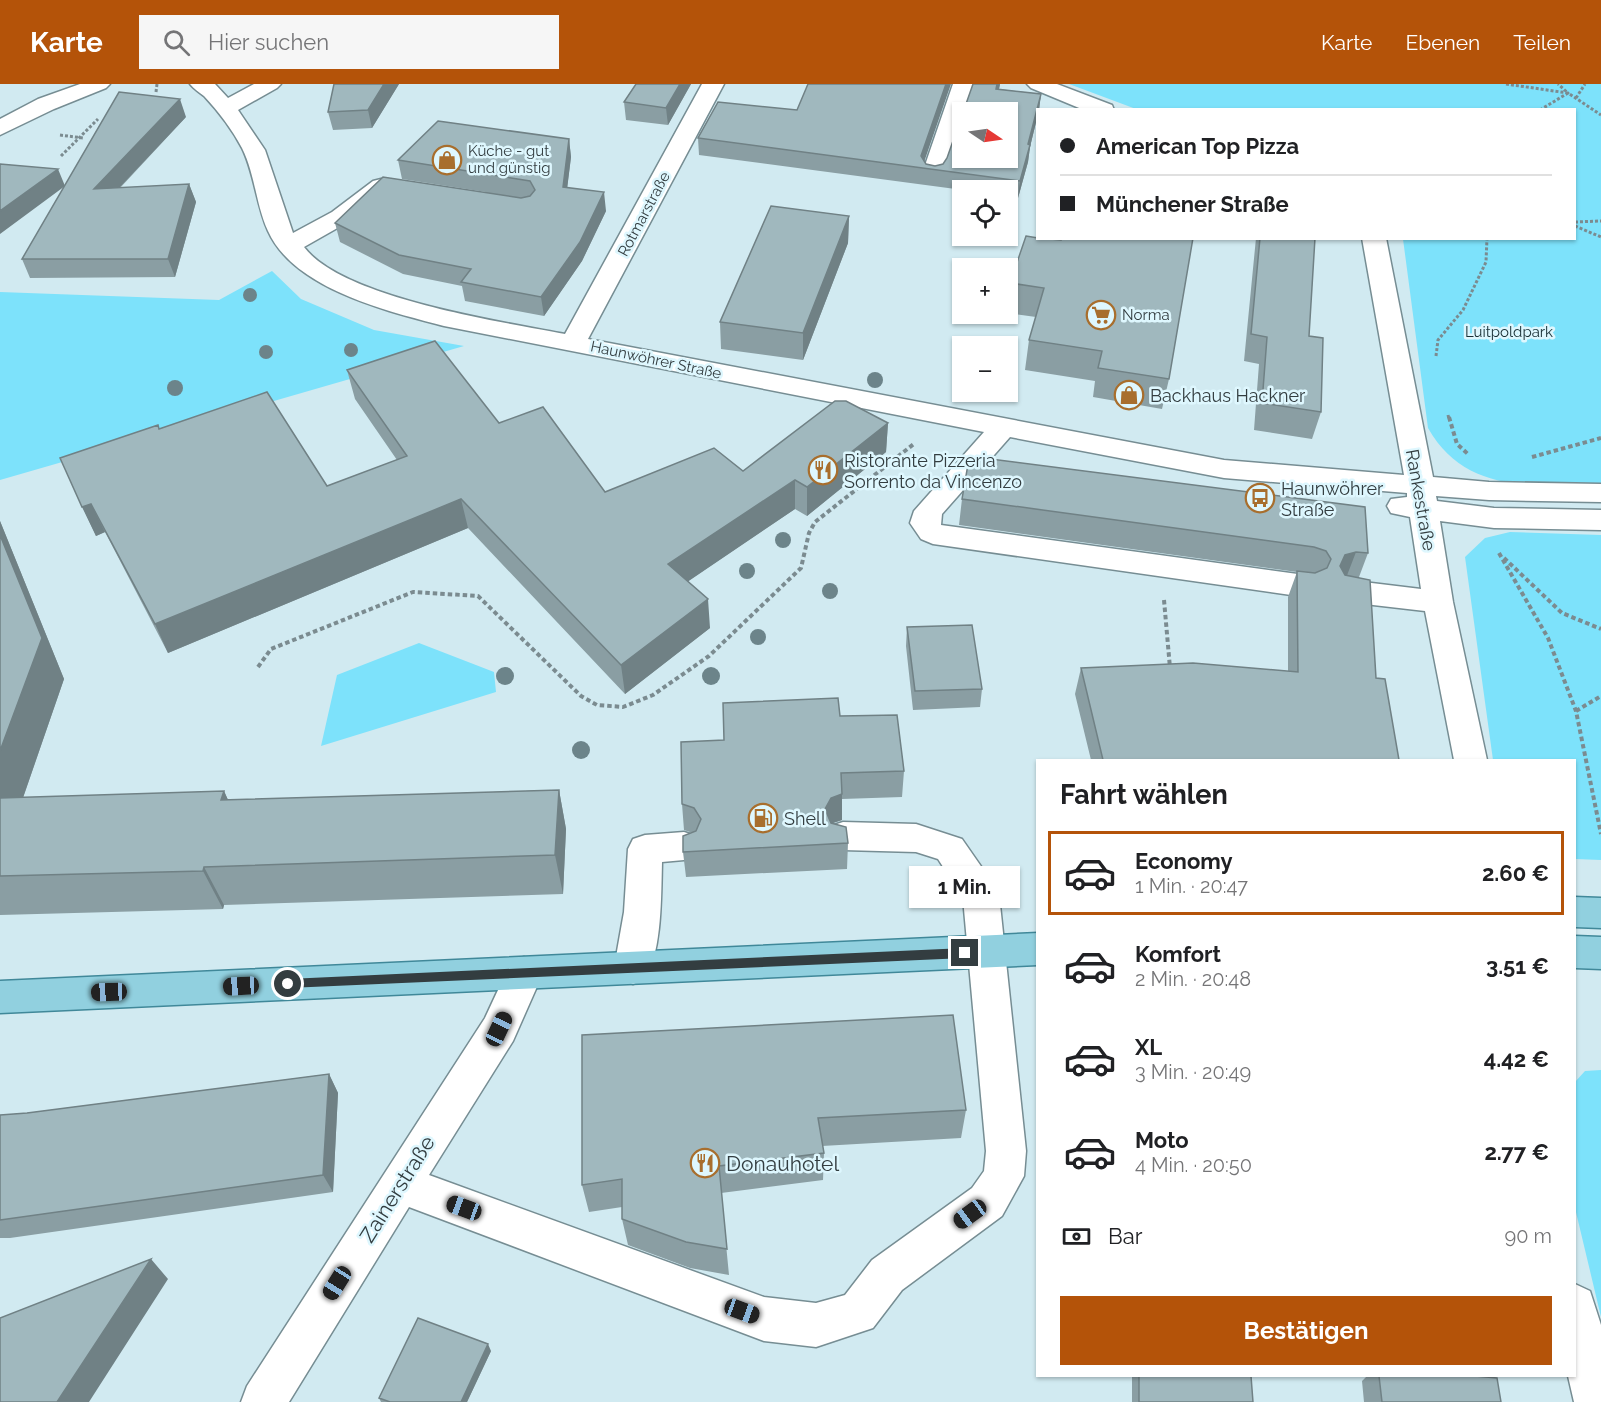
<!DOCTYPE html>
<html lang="de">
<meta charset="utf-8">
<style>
body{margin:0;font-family:Raleway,sans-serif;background:#f6f6f6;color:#202124;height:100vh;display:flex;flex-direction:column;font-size:22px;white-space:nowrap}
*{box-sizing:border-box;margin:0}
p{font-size:20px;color:#757577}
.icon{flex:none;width:33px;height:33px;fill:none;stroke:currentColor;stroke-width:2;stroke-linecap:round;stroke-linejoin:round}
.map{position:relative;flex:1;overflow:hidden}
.sheet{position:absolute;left:1036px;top:675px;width:540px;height:618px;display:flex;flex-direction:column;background:#fff;border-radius:0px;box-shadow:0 2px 4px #0004}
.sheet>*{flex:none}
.banner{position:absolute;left:1036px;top:24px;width:540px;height:132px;border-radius:0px;box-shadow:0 2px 4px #0004;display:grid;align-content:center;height:132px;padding:0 24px;background:#fff}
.needle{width:39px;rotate:103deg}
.fabs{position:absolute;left:952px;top:18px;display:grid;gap:12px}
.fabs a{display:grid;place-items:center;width:66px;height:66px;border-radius:0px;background:#fff;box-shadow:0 2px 4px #0004;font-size:30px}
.end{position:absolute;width:27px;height:27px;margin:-14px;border:8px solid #333d40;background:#fff;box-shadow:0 0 0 3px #fff}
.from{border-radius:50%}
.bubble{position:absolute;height:42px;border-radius:0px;background:#fff;box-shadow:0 2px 4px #0004;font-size:20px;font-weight:700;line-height:42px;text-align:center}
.car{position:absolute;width:18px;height:36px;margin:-18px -9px;border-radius:8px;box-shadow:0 0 4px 2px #0007;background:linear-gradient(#222 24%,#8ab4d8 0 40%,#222 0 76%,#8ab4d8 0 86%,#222 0)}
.banner b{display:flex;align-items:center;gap:21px;height:57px;font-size:22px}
.banner b+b{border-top:2px solid #e0e0e0}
.banner i{width:15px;height:15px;background:#202124}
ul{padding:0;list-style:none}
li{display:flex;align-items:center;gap:18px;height:84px;margin:0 12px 9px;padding:0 12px;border:3px solid transparent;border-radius:0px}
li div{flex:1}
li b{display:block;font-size:22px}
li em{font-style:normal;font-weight:700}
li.on{border-color:#b45309}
li>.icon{width:54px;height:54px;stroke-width:1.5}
h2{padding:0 24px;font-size:27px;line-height:72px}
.pay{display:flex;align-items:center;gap:15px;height:66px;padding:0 24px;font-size:22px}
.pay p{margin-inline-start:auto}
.primary-button{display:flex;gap:12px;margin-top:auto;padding:12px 24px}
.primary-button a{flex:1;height:69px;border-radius:0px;background:#b45309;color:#fff;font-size:24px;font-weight:700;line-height:69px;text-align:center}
header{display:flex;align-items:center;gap:36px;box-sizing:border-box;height:84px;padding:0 30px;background:#b45309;color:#fff}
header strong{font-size:28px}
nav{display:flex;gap:33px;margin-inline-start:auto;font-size:21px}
.search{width:420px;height:54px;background:#f6f6f6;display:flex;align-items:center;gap:15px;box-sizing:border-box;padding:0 21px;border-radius:0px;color:#757577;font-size:22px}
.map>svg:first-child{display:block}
.green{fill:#7de2fb}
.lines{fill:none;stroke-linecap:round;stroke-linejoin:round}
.minor-casing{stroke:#768d93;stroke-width:3}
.major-casing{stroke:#408899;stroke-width:3}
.path-far1{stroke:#7b8b90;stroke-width:3;stroke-dasharray:3 2;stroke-linecap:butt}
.path{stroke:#7b8b90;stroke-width:4;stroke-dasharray:4.5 3;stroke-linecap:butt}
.minor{fill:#fff;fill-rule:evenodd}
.major{fill:#91d0df;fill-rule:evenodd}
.tree{fill:#6c848a}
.wall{fill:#8a9ea3}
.shaded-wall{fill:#708185}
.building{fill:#a0b8be;stroke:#708185;stroke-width:1.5;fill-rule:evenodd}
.route{fill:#333d40}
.labels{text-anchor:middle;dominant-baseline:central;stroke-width:5;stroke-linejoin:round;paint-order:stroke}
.far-poi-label{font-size:15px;fill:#333d40;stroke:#def7fe;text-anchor:start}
.far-street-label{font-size:15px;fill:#333d40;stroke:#def7fe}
.far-park-label{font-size:15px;fill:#193036;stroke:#def7fe}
.poi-label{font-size:18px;fill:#333d40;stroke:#def7fe;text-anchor:start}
.street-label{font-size:18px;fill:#333d40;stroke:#def7fe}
.near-poi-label{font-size:21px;fill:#333d40;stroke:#def7fe;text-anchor:start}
.near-street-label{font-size:21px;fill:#333d40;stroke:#def7fe}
</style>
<header>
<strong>Karte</strong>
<div class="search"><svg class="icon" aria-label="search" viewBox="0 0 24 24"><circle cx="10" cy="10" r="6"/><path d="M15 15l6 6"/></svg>Hier suchen</div>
<nav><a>Karte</a><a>Ebenen</a><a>Teilen</a></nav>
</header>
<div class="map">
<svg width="1601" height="1318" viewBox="0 0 1601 1318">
<rect width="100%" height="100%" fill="#d1eaf1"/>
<!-- green -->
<path class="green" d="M 1069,0 L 1601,0 L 1601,402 C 1536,402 1465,410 1428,344 L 1403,155 L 1575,154 L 1575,26 L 1136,25 Z
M 272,187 L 301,215 L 374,246 L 464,262 L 0,396 L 0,208 L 219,216 Z
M 1510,448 L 1601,451 L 1601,776 L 1575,775 L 1575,676 L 1493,676 L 1465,473 L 1485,454 Z
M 419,559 L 494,588 L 496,608 L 321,662 L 337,591 Z
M 1601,986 L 1601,1233 L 1575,1124 L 1575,998 L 1585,987 Z"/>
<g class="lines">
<!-- minor casing -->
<g class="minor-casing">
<path id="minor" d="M 80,0 L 110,0 L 106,4 L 54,25 L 0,51 L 0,35 L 38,15 Z
M 190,0 L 215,0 L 228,14 L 254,0 L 281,0 L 277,4 L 238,26 L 265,66 L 293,149 L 332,128 L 373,97 L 381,95 L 389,97 L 392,102 L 389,107 L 348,138 L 304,163 C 342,214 502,238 565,250 L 702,0 L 724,0 L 588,255 L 1224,376 L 1404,391 L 1362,154 L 1386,154 L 1433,393 L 1489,398 L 1601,400 L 1601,418 L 1489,416 L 1436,412 L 1437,417 L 1494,424 L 1601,426 L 1601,446 L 1494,444 L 1440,437 L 1453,518 L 1487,676 L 1454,676 L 1425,527 L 1347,518 L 1336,515 L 1332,507 L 1336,499 L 1347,496 L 1421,505 L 1410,433 L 1391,429 L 1387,422 L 1391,415 L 1407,413 L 1407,409 L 1224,394 L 1010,353 L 942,430 L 941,441 L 1305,491 L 1316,495 L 1320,502 L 1316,509 L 1305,513 L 933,460 L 921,455 L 910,439 L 914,427 L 984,348 L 444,242 C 387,227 294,205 268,147 C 256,121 255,90 242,64 C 232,45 218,27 204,12 C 199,8 194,5 190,0 Z
M 953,0 L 975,0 L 965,28 L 963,28 L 944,90 L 941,95 L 933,97 L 925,95 L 922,90 Z
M 1027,0 L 1057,0 L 1112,21 L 1114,26 L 1084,26 L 1031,4 Z
M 843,738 L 916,740 L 962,755 L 994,801 L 999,811 L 1026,1067 L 1024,1092 L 1002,1132 L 902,1206 L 873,1244 L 816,1263 L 764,1257 L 409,1123 L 289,1318 L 241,1318 L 247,1302 L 485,934 L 511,878 L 524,873 L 537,878 L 543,889 L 513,957 L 429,1091 L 764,1213 L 816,1219 L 845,1211 L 872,1176 L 972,1104 L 984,1087 L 986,1067 L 963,814 L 938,775 L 916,768 L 843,766 L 831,762 L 826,752 L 831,742 Z
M 684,748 L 696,752 L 701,762 L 696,772 L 684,776 L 662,778 C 661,814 662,863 646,895 L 633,900 L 620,895 L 614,884 L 624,828 L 628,765 L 633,755 L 645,751 Z
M 1575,1200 L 1590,1207 L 1601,1241 L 1601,1318 L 1574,1318 L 1568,1292 L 1575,1292 Z"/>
</g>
<!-- major casing -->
<g class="major-casing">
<path id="major" d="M 1575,813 L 1601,814 L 1601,844 L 1575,843 Z
M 1038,849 L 1038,881 L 0,929 L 0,897 Z
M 1575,852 L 1601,853 L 1601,885 L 1575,884 Z"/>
</g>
<!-- path-far1 -->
<path class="path-far1" d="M 1506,0 L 1568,9 L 1601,31
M 156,8 L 157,0
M 1576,14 L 1585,0
M 1540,26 L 1568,9 L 1558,0
M 60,51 L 83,54
M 61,72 L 98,35
M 1575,138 L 1601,137
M 1575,142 L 1601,153
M 1436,272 L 1438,256 L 1463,226 L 1486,178 L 1487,154
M 1448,331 L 1449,335"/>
<!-- path -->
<path class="path" d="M 1449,333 L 1457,360 L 1469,371
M 1532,373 L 1601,354
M 1499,469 L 1548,554 L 1576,627 L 1601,750
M 1504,474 L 1562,529 L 1601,545
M 1164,516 L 1170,584
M 258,583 L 271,565 L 413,508 L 478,512 L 581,612 L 597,621 L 623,623 L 653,611 L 709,572 L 801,484 L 809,449 L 815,438 L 915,359
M 1576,627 L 1601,612"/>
<!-- minor -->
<use href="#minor" class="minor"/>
<!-- major -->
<use href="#major" class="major"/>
</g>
<!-- trees -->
<g class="tree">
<circle cx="250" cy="211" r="7"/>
<circle cx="351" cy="266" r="7"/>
<circle cx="266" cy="268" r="7"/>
<circle cx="875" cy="296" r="8"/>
<circle cx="175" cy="304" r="8"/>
<circle cx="783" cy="456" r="8"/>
<circle cx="747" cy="487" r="8"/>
<circle cx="830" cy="507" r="8"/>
<circle cx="758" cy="553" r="8"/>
<circle cx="505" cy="592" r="9"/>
<circle cx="711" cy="592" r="9"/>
<circle cx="581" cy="666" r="9"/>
</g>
<!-- wall -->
<path class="wall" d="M 334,0 L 399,0 L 372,44 L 333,46 L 328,28 Z
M 636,0 L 691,0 L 668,41 L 626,36 L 624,18 Z
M 973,0 L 1000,0 L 999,5 L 1041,10 L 1039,26 L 1038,26 L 1038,30 L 1030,63 L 1028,78 L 1018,114 L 1008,112 L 1008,106 L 963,106 L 699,71 L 698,54 L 924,77 L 926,80 L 935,82 L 943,80 L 947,74 Z
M 186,33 L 120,104 L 189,100 L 196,118 L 175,193 L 30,194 L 22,175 L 65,102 Z
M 569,55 L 571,73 L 567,104 L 606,127 L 582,177 L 544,232 L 465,217 L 462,202 L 403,190 L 340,158 L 335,139 L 486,108 L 402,95 L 398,76 Z
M 849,132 L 848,159 L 803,276 L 721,265 L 720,238 Z
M 1256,154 L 1315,154 L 1309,252 L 1321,328 L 1312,355 L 1254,346 L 1259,280 L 1244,277 Z
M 1060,156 L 1169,295 L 1162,325 L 1093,313 L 1095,297 L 1025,286 L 1029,256 L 1036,233 L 1008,229 L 1008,218 L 1010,199 Z
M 347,286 L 499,339 L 605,408 L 743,387 L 888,339 L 886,368 L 807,432 L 795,425 L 688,497 L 710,544 L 625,610 L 468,444 L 168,569 L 105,448 L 96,452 L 60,374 L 159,345 L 327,402 L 397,376 L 355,315 Z
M 962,415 L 1368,469 L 1359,493 L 1376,594 L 1399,676 L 1091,676 L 1075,610 L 1081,584 L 1288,587 L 1288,513 L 1297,488 L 959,441 Z
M 0,437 L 64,595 L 23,714 L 224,707 L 228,716 L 559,706 L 566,745 L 563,810 L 224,821 L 223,825 L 0,831 Z
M 907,543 L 982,605 L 980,623 L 913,626 L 906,562 Z
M 840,632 L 904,687 L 902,713 L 842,715 L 842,736 L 833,739 L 848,759 L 847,785 L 686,793 L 683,768 L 693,749 L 684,746 L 682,720 L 724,656 Z
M 582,951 L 966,1026 L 961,1054 L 822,1062 L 824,1069 L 823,1096 L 721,1109 L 729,1191 L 690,1184 L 628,1161 L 622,1135 L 622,1123 L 589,1128 L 582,1101 Z
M 329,990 L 338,1009 L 333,1108 L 10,1154 L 0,1154 L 0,1031 L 27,1029 Z
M 1038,1048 L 1038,1083 L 1037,1083 Z
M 491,1267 L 467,1318 L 381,1318 L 379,1314 Z
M 1132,1292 L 1251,1292 L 1253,1318 L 1132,1318 Z
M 1367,1292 L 1475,1292 L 1501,1318 L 1364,1318 L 1362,1297 Z"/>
<!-- shaded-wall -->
<path class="shaded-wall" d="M 384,0 L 399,0 L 372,44 L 368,26 Z
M 680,0 L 691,0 L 668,41 L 666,24 Z
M 946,0 L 951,0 L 922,84 L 921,72 Z
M 997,0 L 1000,0 L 999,5 L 996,5 Z
M 1041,10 L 1039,26 L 1038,26 L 1038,30 L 1030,63 L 1028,78 L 1018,114 L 1020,97 L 1028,60 Z
M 180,15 L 186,33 L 101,123 L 94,105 Z
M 569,55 L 571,73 L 565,122 L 563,103 Z
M 58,85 L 65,102 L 0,150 L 0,127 Z
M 189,100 L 196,118 L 175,193 L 168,175 Z
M 604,108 L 606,127 L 582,177 L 544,232 L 541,213 Z
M 849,132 L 848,159 L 803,276 L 803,249 Z
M 888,339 L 886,368 L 807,432 L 807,403 Z
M 795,396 L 795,425 L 671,509 L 668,480 Z
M 461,415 L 468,444 L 168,569 L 155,540 Z
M 91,420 L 105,448 L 96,452 L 82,423 Z
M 0,437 L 64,595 L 9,754 L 0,742 Z
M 1356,468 L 1346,494 L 1340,482 L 1345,471 Z
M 708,515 L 710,544 L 625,610 L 621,581 Z
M 559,706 L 566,745 L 563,810 L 555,771 Z
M 224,707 L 242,747 L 221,716 Z
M 842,710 L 842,736 L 830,740 L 825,725 L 831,714 Z
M 204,783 L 224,821 L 223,825 L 203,787 Z
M 329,990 L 338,1009 L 333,1108 L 323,1091 Z
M 151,1175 L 168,1195 L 89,1318 L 57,1318 Z
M 488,1260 L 491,1267 L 467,1318 L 461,1318 Z"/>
<!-- building -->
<path class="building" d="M 334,0 L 384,0 L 368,26 L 328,28 Z
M 636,0 L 680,0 L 666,24 L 624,18 Z
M 808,0 L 946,0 L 921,72 L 926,80 L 935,82 L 943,80 L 947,74 L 973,0 L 997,0 L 996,5 L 1041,10 L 1028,60 L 1030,61 L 1020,97 L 698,54 L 718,18 L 797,26 ZM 963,28 L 1008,28 L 1008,74 L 963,74 Z
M 119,8 L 180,15 L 94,105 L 189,100 L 168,175 L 22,175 Z
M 438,37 L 569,55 L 563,103 L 604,108 L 580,158 L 541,213 L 461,198 L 471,185 L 399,171 L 335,139 L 383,93 L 521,114 L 530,112 L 535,106 L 530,97 L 398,76 Z
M 0,80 L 58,85 L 0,127 Z
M 771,122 L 849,132 L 803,249 L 720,238 Z
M 1026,152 L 1038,154 L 1061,156 L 1061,154 L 1193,154 L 1169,295 L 1098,284 L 1102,267 L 1029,256 L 1044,204 L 1010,199 Z
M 1260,154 L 1315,154 L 1309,252 L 1323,254 L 1321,328 L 1262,319 L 1267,253 L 1251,250 Z
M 435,257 L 499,339 L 543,323 L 605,408 L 714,364 L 743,387 L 835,317 L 846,317 L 888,339 L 807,403 L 795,396 L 668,480 L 708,515 L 621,581 L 461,415 L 155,540 L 91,420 L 82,423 L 60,374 L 158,341 L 159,345 L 267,308 L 327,402 L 407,372 L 347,286 Z
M 975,373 L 1365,423 L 1368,469 L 1356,468 L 1345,471 L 1340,482 L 1345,491 L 1370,496 L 1376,594 L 1385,595 L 1399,676 L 1103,676 L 1081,584 L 1193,579 L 1298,588 L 1297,487 L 1315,489 L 1327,484 L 1331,475 L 1326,467 L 1314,463 L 962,415 L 968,380 Z
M 0,451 L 42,554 L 0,667 Z
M 972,541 L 982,605 L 915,607 L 907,543 Z
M 838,614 L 840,632 L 897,631 L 904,687 L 841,689 L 842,710 L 831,714 L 825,725 L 831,739 L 846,743 L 848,759 L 683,768 L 683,752 L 696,747 L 701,735 L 694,724 L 682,720 L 681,658 L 724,656 L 723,619 Z
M 559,706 L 555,771 L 204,783 L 203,787 L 0,792 L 0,714 L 224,707 L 221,716 Z
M 953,931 L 966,1026 L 818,1034 L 824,1069 L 719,1082 L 727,1165 L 686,1158 L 622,1135 L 622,1095 L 582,1101 L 582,951 Z
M 329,990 L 323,1091 L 0,1136 L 0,1031 L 27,1029 Z
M 151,1175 L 57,1318 L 0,1318 L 0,1234 Z
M 418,1234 L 488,1260 L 461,1318 L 390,1318 L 379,1314 Z
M 1139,1292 L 1251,1292 L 1253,1318 L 1139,1318 Z
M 1379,1292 L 1475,1292 L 1497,1294 L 1501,1318 L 1382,1318 Z"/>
<!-- route -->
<path class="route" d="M 965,864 L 971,869 L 965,874 L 288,904 L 282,900 L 288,895 Z"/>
<!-- icons -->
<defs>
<g id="shop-ring" transform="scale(1.5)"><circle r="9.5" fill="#def7fe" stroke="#a86e2d" stroke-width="1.5"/><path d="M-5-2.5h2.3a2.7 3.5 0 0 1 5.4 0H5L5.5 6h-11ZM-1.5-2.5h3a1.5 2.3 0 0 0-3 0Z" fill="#a86e2d"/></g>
<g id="supermarket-ring" transform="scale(1.5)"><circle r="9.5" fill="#def7fe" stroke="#a86e2d" stroke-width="1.5"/><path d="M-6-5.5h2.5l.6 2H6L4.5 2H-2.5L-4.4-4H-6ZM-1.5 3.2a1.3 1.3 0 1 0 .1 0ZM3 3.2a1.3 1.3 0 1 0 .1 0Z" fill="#a86e2d"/></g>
<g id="restaurant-ring" transform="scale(1.5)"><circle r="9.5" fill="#def7fe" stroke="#a86e2d" stroke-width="1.5"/><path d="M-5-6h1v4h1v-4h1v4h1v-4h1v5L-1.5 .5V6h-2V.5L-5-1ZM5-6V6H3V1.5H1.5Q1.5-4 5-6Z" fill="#a86e2d"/></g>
<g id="bus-ring" transform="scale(1.5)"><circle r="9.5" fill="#def7fe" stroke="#a86e2d" stroke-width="1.5"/><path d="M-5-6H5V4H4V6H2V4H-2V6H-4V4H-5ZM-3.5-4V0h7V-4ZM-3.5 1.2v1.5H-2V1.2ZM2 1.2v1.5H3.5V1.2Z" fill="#a86e2d"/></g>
<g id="fuel-ring" transform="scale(1.5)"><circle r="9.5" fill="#def7fe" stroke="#a86e2d" stroke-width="1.5"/><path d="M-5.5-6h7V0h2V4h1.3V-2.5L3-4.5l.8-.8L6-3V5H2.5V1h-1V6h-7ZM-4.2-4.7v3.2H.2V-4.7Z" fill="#a86e2d"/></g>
</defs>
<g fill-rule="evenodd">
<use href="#shop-ring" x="447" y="76"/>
<use href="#supermarket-ring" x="1101" y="231"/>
<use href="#shop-ring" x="1129" y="311"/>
<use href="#restaurant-ring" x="823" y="386"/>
<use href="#bus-ring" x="1260" y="414"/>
<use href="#fuel-ring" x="763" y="734"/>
<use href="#restaurant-ring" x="705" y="1079"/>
</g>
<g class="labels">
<!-- far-poi labels -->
<g class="far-poi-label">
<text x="468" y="67">Küche - gut<tspan x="468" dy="17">und günstig</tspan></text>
<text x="1122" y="231">Norma</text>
</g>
<!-- far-street labels -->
<g class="far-street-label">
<text transform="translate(644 130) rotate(-62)">Rotmarstraße</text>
<text transform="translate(656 276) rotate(12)">Haunwöhrer Straße</text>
</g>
<!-- far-park labels -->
<g class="far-park-label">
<text x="1509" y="248">Luitpoldpark</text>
</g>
<!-- poi labels -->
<g class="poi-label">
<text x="1150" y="311">Backhaus Hackner</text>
<text x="844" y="376">Ristorante Pizzeria<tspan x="844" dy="21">Sorrento da Vincenzo</tspan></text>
<text x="1281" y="404">Haunwöhrer<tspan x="1281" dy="21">Straße</tspan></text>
<text x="784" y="734">Shell</text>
</g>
<!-- street labels -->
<g class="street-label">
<text transform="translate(1421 416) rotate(80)">Rankestraße</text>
</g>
<!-- near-poi labels -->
<g class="near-poi-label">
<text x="726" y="1079">Donauhotel</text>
</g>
<!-- near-street labels -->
<g class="near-street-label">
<text transform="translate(397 1105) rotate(-58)">Zainerstraße</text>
</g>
</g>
</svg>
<div class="fabs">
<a><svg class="needle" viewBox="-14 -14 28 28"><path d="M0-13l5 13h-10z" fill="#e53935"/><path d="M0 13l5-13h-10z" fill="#757577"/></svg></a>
<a><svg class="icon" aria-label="locate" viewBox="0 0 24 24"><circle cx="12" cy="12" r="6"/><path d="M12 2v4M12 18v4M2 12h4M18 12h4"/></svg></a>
<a>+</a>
<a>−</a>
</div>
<i class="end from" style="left:288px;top:900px"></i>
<i class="end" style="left:965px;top:869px"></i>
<div class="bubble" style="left:909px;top:782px;width:111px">1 Min.</div>
<i class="car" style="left:241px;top:902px;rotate:267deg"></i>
<i class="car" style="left:109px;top:908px;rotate:268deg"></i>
<i class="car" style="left:499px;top:945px;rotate:25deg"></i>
<i class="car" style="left:464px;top:1124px;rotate:290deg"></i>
<i class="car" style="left:970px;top:1130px;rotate:234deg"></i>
<i class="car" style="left:337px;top:1199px;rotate:212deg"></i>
<i class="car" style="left:742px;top:1227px;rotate:110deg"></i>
<div class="banner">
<b><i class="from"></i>American Top Pizza</b>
<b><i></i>Münchener Straße</b>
</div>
<section class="sheet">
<h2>Fahrt wählen</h2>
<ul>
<li class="on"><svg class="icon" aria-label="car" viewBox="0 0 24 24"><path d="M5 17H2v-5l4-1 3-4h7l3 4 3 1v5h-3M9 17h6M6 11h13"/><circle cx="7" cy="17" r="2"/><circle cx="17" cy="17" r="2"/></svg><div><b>Economy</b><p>1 Min. · 20:47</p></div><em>2.60 €</em></li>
<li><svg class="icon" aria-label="car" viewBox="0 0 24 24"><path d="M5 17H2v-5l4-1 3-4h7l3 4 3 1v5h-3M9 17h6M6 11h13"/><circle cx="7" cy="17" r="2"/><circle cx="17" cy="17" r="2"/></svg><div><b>Komfort</b><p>2 Min. · 20:48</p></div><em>3.51 €</em></li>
<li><svg class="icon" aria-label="car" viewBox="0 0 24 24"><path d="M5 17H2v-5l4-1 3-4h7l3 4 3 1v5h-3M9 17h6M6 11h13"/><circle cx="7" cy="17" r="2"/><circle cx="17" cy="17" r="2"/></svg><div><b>XL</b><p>3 Min. · 20:49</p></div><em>4.42 €</em></li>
<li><svg class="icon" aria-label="car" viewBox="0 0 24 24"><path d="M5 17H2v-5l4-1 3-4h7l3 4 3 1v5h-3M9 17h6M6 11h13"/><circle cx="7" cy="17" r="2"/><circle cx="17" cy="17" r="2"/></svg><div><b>Moto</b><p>4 Min. · 20:50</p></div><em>2.77 €</em></li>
</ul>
<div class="pay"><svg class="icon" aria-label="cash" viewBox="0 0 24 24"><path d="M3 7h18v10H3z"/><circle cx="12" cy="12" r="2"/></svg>Bar<p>90 m</p></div>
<div class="primary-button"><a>Bestätigen</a></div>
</section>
</div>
